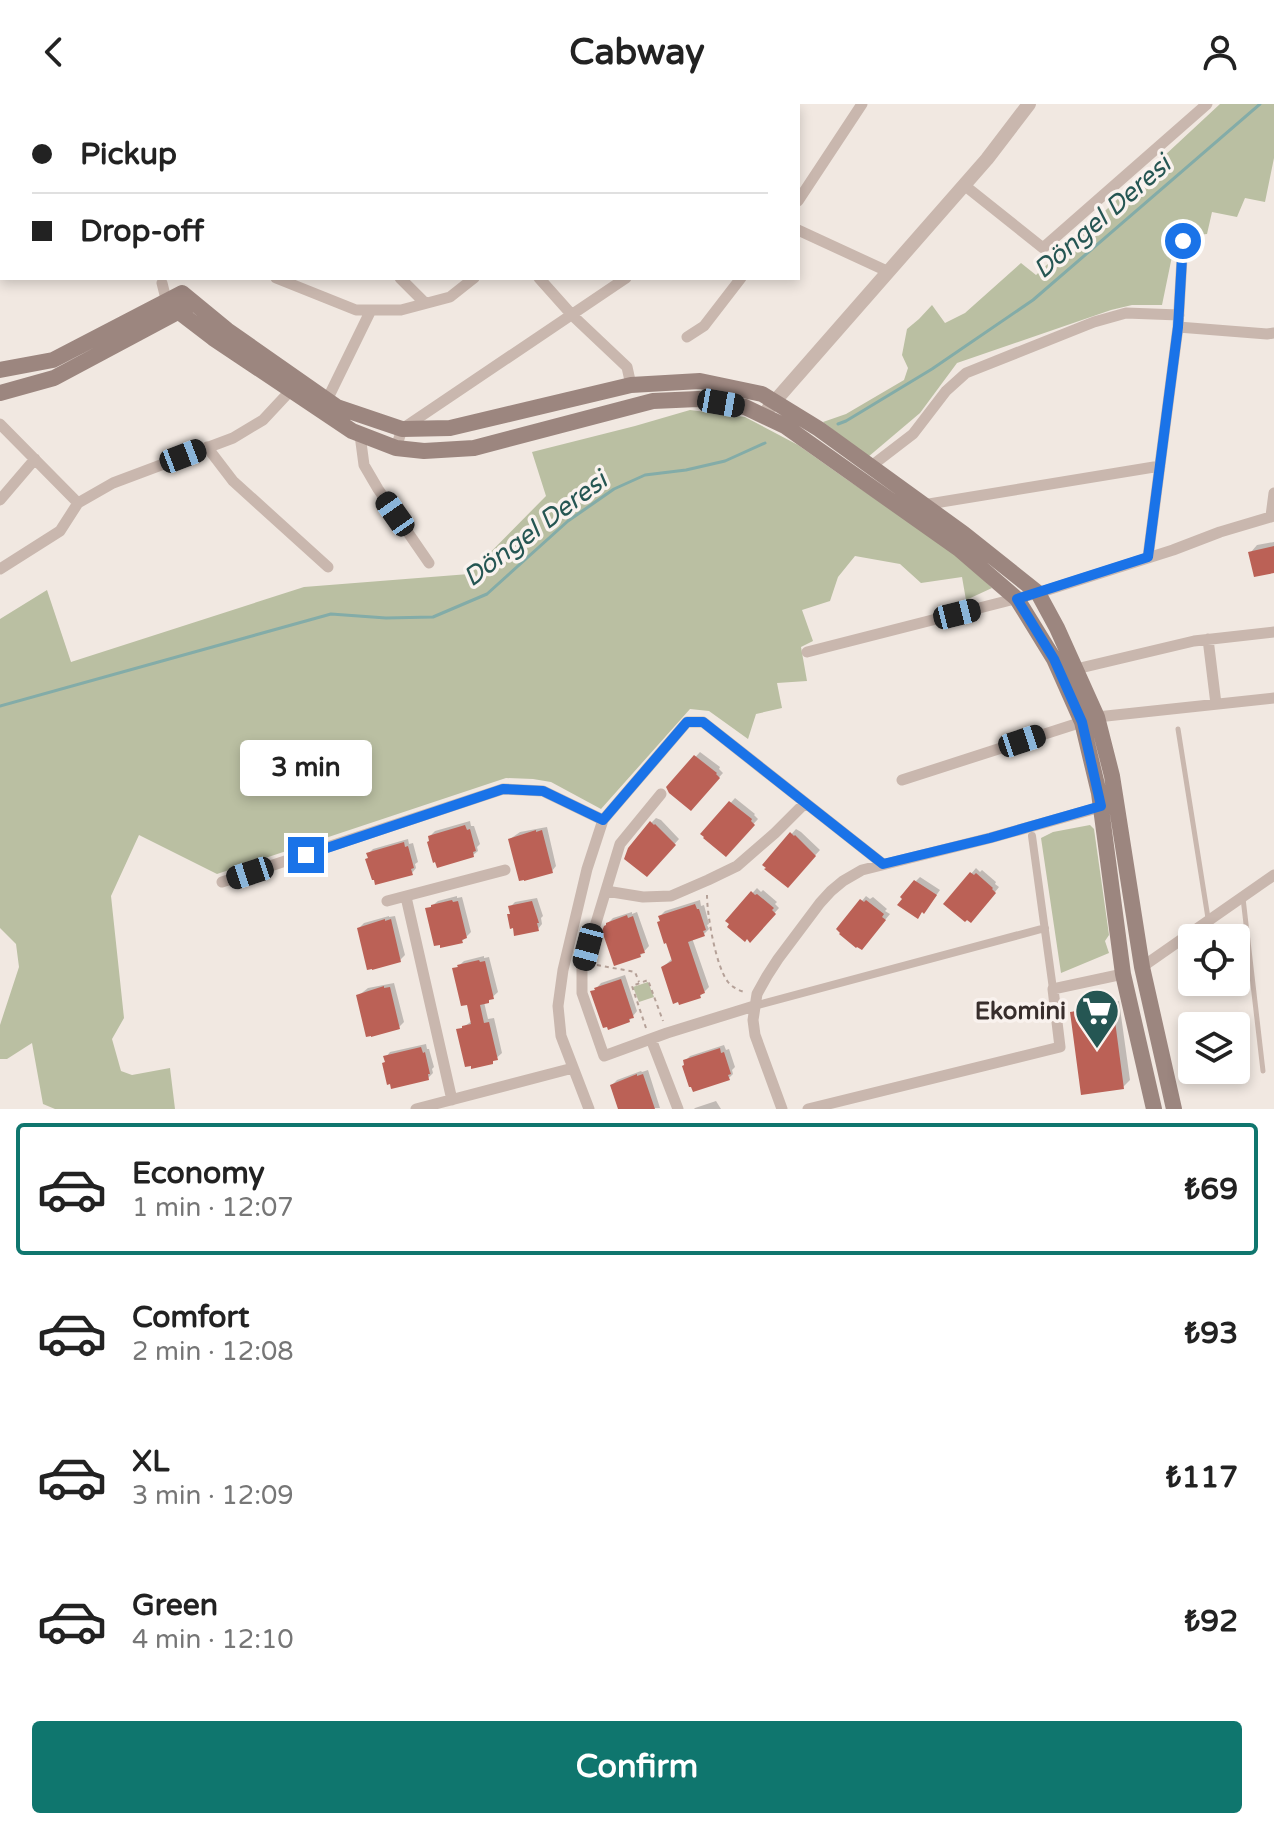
<!DOCTYPE html>
<meta charset="utf-8">
<style>
body{margin:0;font-family:"Varela Round",sans-serif;background:#f6f6f6;color:#222;height:100vh;display:flex;flex-direction:column;font-size:30px;white-space:nowrap}
*{box-sizing:border-box;margin:0}
p{font-size:26px;color:#767676}
.icon{flex:none;width:44px;height:44px;fill:none;stroke:currentColor;stroke-width:2;stroke-linecap:round;stroke-linejoin:round}
.map{position:relative;height:1005px;overflow:hidden}
.details{display:flex;flex-direction:column;background:#fff;flex:1}
.details>*{flex:none}
.guide{position:absolute;left:0px;top:0px;width:800px;height:176px;box-shadow:0 4px 12px #0003;display:grid;align-content:center;height:176px;padding:0 32px;background:#fff}
.buttons{position:absolute;left:1178px;top:820px;display:grid;gap:16px}
.buttons a{display:grid;place-items:center;width:72px;height:72px;border-radius:8px;background:#fff;box-shadow:0 4px 12px #0003;font-size:40px}
.end{position:absolute;width:36px;height:36px;margin:-18px;border:10px solid #1a73e8;background:#fff;box-shadow:0 0 0 4px #fff}
.from{border-radius:50%}
.bubble{position:absolute;height:56px;border-radius:8px;background:#fff;box-shadow:0 4px 12px #0003;font-size:26px;font-weight:700;line-height:56px;text-align:center}
.car{position:absolute;width:24px;height:48px;margin:-24px -12px;border-radius:10px;box-shadow:0 0 6px 2px #0007;background:linear-gradient(#222 24%,#8ab4d8 0 40%,#222 0 76%,#8ab4d8 0 86%,#222 0)}
.guide b{display:flex;align-items:center;gap:28px;height:76px;font-size:30px}
.guide b+b{border-top:2px solid #e0e0e0}
.guide i{width:20px;height:20px;background:#222}
ul{padding:14px 0 0;list-style:none}
li{display:flex;align-items:center;gap:24px;height:132px;margin:0 16px 12px;padding:0 16px;border:4px solid transparent;border-radius:8px}
li div{flex:1}
li b{display:block;font-size:30px}
li em{font-style:normal;font-weight:700}
li.on{border-color:#0f766e}
li>.icon{width:72px;height:72px;stroke-width:1.5}
.primary-button{display:flex;gap:16px;margin-top:auto;padding:16px 32px}
.primary-button a{flex:1;height:92px;border-radius:8px;background:#0f766e;color:#fff;font-size:32px;font-weight:700;line-height:92px;text-align:center}
header{display:flex;justify-content:space-between;align-items:center;height:104px;padding:0 32px;background:#fff;font-size:36px;font-weight:700}
.map>svg:first-child{display:block}
.green{fill:#babfa2}
.shadow{fill:#0003}
.lines{fill:none;stroke-linecap:round;stroke-linejoin:round}
.stream{stroke:#83aca8;stroke-width:3}
.building{fill:#bb6156}
.path{stroke:#b5a198;stroke-width:2;stroke-dasharray:4 4;stroke-linecap:butt}
.service{stroke:#c9b7ae;stroke-width:5}
.pedestrian{stroke:#c9b7ae;stroke-width:8}
.minor{stroke:#c9b7ae;stroke-width:11}
.tertiary{stroke:#c9b7ae;stroke-width:14}
.secondary{stroke:#9c867f;stroke-width:16}
.route{stroke:#1a73e8;stroke-width:10}
.labels{text-anchor:middle;dominant-baseline:central;stroke-width:7;stroke-linejoin:round;paint-order:stroke}
.poi-label{font-size:24px;font-weight:bold;fill:#382e2c;stroke:#f9f2ee;text-anchor:end}
.water-label{font-size:26px;font-style:italic;fill:#255653;stroke:#f9f2ee}
</style>
<header><svg class="icon" aria-label="back" viewBox="0 0 24 24"><path d="M15 5l-7 7 7 7"/></svg>Cabway<svg class="icon" aria-label="person" viewBox="0 0 24 24"><circle cx="12" cy="8" r="4"/><path d="M4 21q1-7 8-7t8 7"/></svg></header>
<div class="map">
<svg width="1274" height="1005" viewBox="0 0 1274 1005">
<rect width="100%" height="100%" fill="#f1e8e1"/>
<!-- green -->
<path class="green" d="M 0,0 L 66,0 L 65,2 L 2,2 L 2,90 L 0,90 Z
M 1220,0 L 1274,0 L 1274,54 L 1265,98 L 1245,94 L 1237,113 L 1212,108 L 1207,130 L 1176,133 L 1162,201 L 1132,201 L 1111,206 L 957,259 L 920,309 L 868,353 L 823,318 L 846,310 L 904,276 L 908,264 L 902,251 L 907,225 L 919,215 L 932,201 L 945,219 L 965,209 L 1021,159 L 1036,171 Z
M 690,306 L 745,313 L 798,341 L 849,377 L 952,446 L 992,484 L 966,496 L 962,473 L 921,479 L 900,460 L 855,452 L 838,473 L 830,497 L 802,506 L 813,537 L 801,543 L 807,577 L 777,579 L 782,604 L 756,610 L 748,635 L 709,607 L 690,605 L 601,705 L 551,678 L 533,675 L 506,674 L 217,770 L 139,731 L 111,792 L 124,914 L 112,935 L 121,967 L 132,971 L 170,964 L 175,1005 L 55,1005 L 43,1000 L 32,939 L 7,955 L 0,955 L 0,921 L 19,863 L 16,840 L 0,824 L 0,515 L 47,486 L 71,558 L 304,483 L 469,470 L 546,392 L 532,348 L 635,322 Z
M 1090,721 L 1094,725 L 1109,831 L 1105,837 L 1109,849 L 1061,869 L 1041,734 L 1053,728 Z
M 648,878 L 654,893 L 639,898 L 633,883 Z"/>
<!-- shadow -->
<path class="shadow" d="M 1274,438 L 1274,467 L 1251,448 L 1257,441 Z
M 700,648 L 720,663 L 719,665 L 723,669 L 691,704 L 668,683 Z
M 735,694 L 755,710 L 754,711 L 758,715 L 726,750 L 703,730 Z
M 656,714 L 661,716 L 679,735 L 647,771 L 651,719 Z
M 470,717 L 471,722 L 474,722 L 480,740 L 477,743 L 478,747 L 473,751 L 430,732 L 435,727 Z
M 547,723 L 556,762 L 552,767 L 510,735 L 520,728 Z
M 796,725 L 801,728 L 820,746 L 787,782 L 764,761 Z
M 408,735 L 409,740 L 413,739 L 418,758 L 415,760 L 416,764 L 412,769 L 370,754 L 368,750 L 373,745 Z
M 976,764 L 980,768 L 982,766 L 996,778 L 995,780 L 999,783 L 976,812 L 946,800 Z
M 920,773 L 940,786 L 928,803 L 916,777 Z
M 757,784 L 761,788 L 763,786 L 777,798 L 775,800 L 779,804 L 750,836 L 728,816 Z
M 457,792 L 457,794 L 462,793 L 471,828 L 462,837 L 428,805 L 438,797 Z
M 866,792 L 870,795 L 873,793 L 887,805 L 885,807 L 890,810 L 866,839 L 839,825 Z
M 537,794 L 543,812 L 541,814 L 542,820 L 538,825 L 514,822 L 510,803 L 515,798 Z
M 700,796 L 701,802 L 704,801 L 709,820 L 707,821 L 709,825 L 704,830 L 692,834 L 709,883 L 700,892 L 663,863 L 673,854 L 660,812 L 665,807 Z
M 632,808 L 632,810 L 637,808 L 649,842 L 640,852 L 608,819 L 613,814 Z
M 389,812 L 389,813 L 395,812 L 405,851 L 400,856 L 359,824 L 364,819 Z
M 484,852 L 484,854 L 489,853 L 498,888 L 488,897 L 484,898 L 488,915 L 494,914 L 502,949 L 492,958 L 459,926 L 472,917 L 468,899 L 455,865 L 464,857 Z
M 625,871 L 637,907 L 629,917 L 593,888 L 601,879 Z
M 394,879 L 404,918 L 399,923 L 358,892 L 368,884 Z
M 1119,897 L 1130,976 L 1123,983 L 1072,909 L 1079,902 Z
M 426,940 L 427,945 L 429,945 L 434,963 L 432,965 L 433,969 L 428,974 L 387,957 L 386,953 L 390,948 Z
M 724,941 L 726,946 L 729,945 L 735,963 L 732,966 L 733,970 L 729,974 L 685,957 L 690,952 Z
M 648,966 L 660,1004 L 620,1005 L 612,981 L 617,976 L 641,967 L 642,968 Z
M 716,997 L 721,1005 L 694,1005 L 695,1004 Z"/>
<g class="lines">
<!-- stream -->
<path class="stream" d="M 838,320 L 846,317 L 932,265 L 1033,196 L 1260,0
M 0,602 L 331,510 L 386,514 L 433,513 L 487,490 L 568,417 L 614,385 L 645,371 L 686,366 L 725,357 L 765,339"/>
</g>
<!-- building -->
<path class="building" d="M 1274,442 L 1274,469 L 1254,473 L 1248,448 Z
M 694,651 L 717,669 L 716,670 L 720,674 L 691,707 L 669,689 L 666,683 Z
M 729,697 L 752,715 L 751,717 L 755,721 L 726,753 L 703,734 L 704,733 L 700,730 Z
M 650,717 L 654,721 L 655,720 L 676,741 L 647,773 L 624,755 L 628,744 Z
M 465,721 L 467,726 L 470,725 L 476,747 L 473,748 L 474,753 L 437,764 L 435,758 L 433,759 L 427,738 L 429,737 L 428,732 Z
M 536,726 L 536,728 L 542,726 L 553,769 L 524,777 L 524,776 L 519,777 L 508,735 Z
M 790,728 L 794,732 L 795,731 L 816,752 L 788,784 L 764,765 L 766,764 L 762,761 Z
M 404,738 L 405,743 L 408,742 L 414,764 L 411,765 L 413,771 L 375,781 L 374,776 L 372,776 L 365,755 L 368,754 L 366,749 Z
M 970,768 L 974,771 L 976,769 L 993,784 L 992,785 L 996,789 L 971,819 L 967,816 L 965,818 L 943,800 Z
M 914,776 L 937,791 L 924,810 L 922,808 L 918,815 L 897,801 L 902,795 L 900,793 Z
M 751,787 L 755,791 L 757,790 L 774,804 L 772,806 L 776,810 L 750,839 L 747,835 L 745,838 L 727,823 L 729,820 L 725,817 Z
M 860,795 L 864,798 L 866,796 L 884,810 L 882,813 L 886,816 L 862,846 L 857,843 L 856,844 L 839,830 L 840,829 L 836,825 Z
M 452,796 L 453,798 L 458,797 L 467,834 L 462,836 L 463,839 L 440,844 L 440,841 L 434,842 L 425,804 L 431,803 L 431,801 Z
M 532,797 L 539,819 L 537,819 L 539,827 L 514,832 L 513,824 L 510,825 L 507,810 L 510,810 L 508,802 Z
M 695,800 L 697,805 L 699,805 L 706,826 L 703,827 L 705,832 L 688,838 L 705,889 L 700,891 L 701,894 L 679,901 L 678,898 L 673,900 L 661,863 L 672,857 L 666,839 L 664,840 L 657,818 L 660,817 L 658,812 Z
M 627,811 L 628,814 L 633,812 L 645,849 L 640,850 L 641,853 L 614,862 L 602,827 L 604,822 L 606,821 L 606,819 Z
M 385,815 L 385,817 L 391,815 L 401,858 L 372,866 L 372,865 L 367,866 L 357,824 Z
M 479,856 L 480,858 L 485,857 L 494,895 L 489,896 L 489,899 L 480,901 L 484,919 L 489,918 L 498,956 L 493,957 L 493,960 L 471,965 L 471,962 L 465,963 L 456,925 L 462,924 L 462,922 L 471,920 L 467,901 L 461,902 L 452,864 L 458,863 L 457,861 Z
M 621,875 L 634,914 L 629,915 L 630,918 L 608,926 L 607,923 L 603,924 L 590,887 L 595,886 L 594,884 Z
M 384,882 L 384,884 L 390,883 L 400,925 L 371,933 L 371,932 L 366,933 L 356,891 Z
M 1113,902 L 1124,985 L 1081,991 L 1070,908 Z
M 421,943 L 423,949 L 425,948 L 430,970 L 428,970 L 429,976 L 391,985 L 390,980 L 387,981 L 382,959 L 385,958 L 383,952 Z
M 720,944 L 721,949 L 724,948 L 731,970 L 728,971 L 730,976 L 693,988 L 691,983 L 689,983 L 682,962 L 684,961 L 683,956 Z
M 637,970 L 637,972 L 643,970 L 655,1005 L 618,1005 L 610,981 Z"/>
<g class="lines">
<!-- path -->
<path class="path" d="M 707,791 C 707,811 716,863 728,878 C 732,883 738,886 744,888
M 597,861 L 635,868 L 639,878
M 646,924 L 632,882 L 648,876 L 663,917"/>
<!-- service -->
<path class="service" d="M 1178,625 L 1208,814
M 1243,794 L 1263,967"/>
<!-- pedestrian -->
<path class="pedestrian" d="M 1032,732 L 1053,885
M 754,902 L 1045,824"/>
<!-- minor -->
<path class="minor" d="M 436,0 L 439,2
M 593,0 L 596,2
M 79,2 L 79,0
M 184,2 L 184,0
M 400,2 L 401,0
M 629,2 L 630,0
M 743,2 L 744,0
M 964,81 L 1043,144 L 1207,0
M 798,97 L 862,0
M 0,110 L 2,110
M 798,126 L 889,168
M 276,174 L 356,206 L 401,206 L 450,193 L 474,174
M 400,174 L 425,199
M 539,174 L 572,211 L 627,263 L 631,281
M 162,179 L 166,195 L 171,200
M 1178,223 L 1267,230 L 1274,229
M 687,233 L 704,222 L 741,174
M 327,296 L 371,206
M 0,320 L 78,399
M 360,331 L 364,361 L 378,385 L 429,459
M 207,343 L 233,377 L 328,463
M 396,344 L 402,325 L 626,174
M 870,363 L 913,330 L 946,287 L 966,269 L 1094,218 L 1126,209 L 1179,211
M 0,396 L 35,355
M 923,401 L 1160,362
M 1271,412 L 1274,389
M 1148,453 L 1178,223 L 1183,137
M 0,465 L 60,427 L 78,399 L 113,379 L 233,334 L 263,316 L 291,286 L 297,282
M 1208,535 L 1216,600
M 807,548 L 1038,489 L 1173,446 L 1220,428 L 1274,412
M 1076,565 L 1194,537 L 1274,528
M 1097,613 L 1274,594
M 902,676 L 1082,618
M 661,690 L 620,740 L 582,865 L 582,889 L 604,952 L 667,929 L 754,902
M 222,778 L 503,685 L 543,687 L 603,716
M 606,787 L 643,793 L 671,792 L 708,776 L 737,762 L 775,729 L 805,699
M 406,793 L 452,996
M 387,797 L 505,766
M 1142,863 L 1274,771
M 651,935 L 678,1005
M 416,1005 L 573,964
M 589,1005 L 561,932 L 558,902 L 563,866 L 587,765 L 603,716 L 687,618 L 703,618 L 883,760
M 782,1005 L 755,931 L 753,916 L 757,890 L 767,872 L 778,855 L 820,799 L 831,787 L 843,777 L 862,766 L 990,734 L 1104,702
M 808,1005 L 1060,943 L 1053,885 L 1123,870"/>
<!-- tertiary -->
<path class="tertiary" d="M 768,305 L 987,55 L 1029,0"/>
<!-- secondary -->
<path class="secondary" d="M 179,208 L 213,234 L 352,327 L 396,344 L 424,347 L 474,344 L 653,297 L 698,295 L 745,303 L 785,322 L 959,445 L 1017,495 L 1054,555 L 1082,618 L 1099,689 L 1123,870 L 1154,1005
M 0,266 L 53,256 L 182,189 L 227,226 L 337,303 L 402,325 L 450,324 L 631,281 L 700,277 L 762,290 L 819,325 L 964,430 L 1038,489 L 1057,524 L 1097,613 L 1112,672 L 1142,863 L 1174,1005
M 0,289 L 54,274 L 187,203"/>
</g>
<g class="lines">
<!-- route -->
<path class="route" d="M 306,751 L 503,685 L 543,687 L 603,716 L 687,618 L 703,618 L 883,760 L 990,734 L 1101,702 L 1082,618 L 1054,555 L 1017,495 L 1148,453 L 1178,223 L 1183,137"/>
</g>
<!-- icons -->
<defs>
<g id="supermarket-pin" transform="scale(2.3)"><path d="M0 17L-7.5 6A9.5 9.5 0 1 1 7.5 6Z" fill="#255653" stroke="#f9f2ee"/><path d="M-6-5.5h2.5l.6 2H6L4.5 2H-2.5L-4.4-4H-6ZM-1.5 3.2a1.3 1.3 0 1 0 .1 0ZM3 3.2a1.3 1.3 0 1 0 .1 0Z" fill="#fff"/></g>
</defs>
<g fill-rule="evenodd">
<use href="#supermarket-pin" x="1097" y="907"/>
</g>
<g class="labels">
<!-- poi labels -->
<g class="poi-label">
<text x="1066" y="907">Ekomini</text>
</g>
<!-- water labels -->
<g class="water-label">
<text transform="translate(1102 113) rotate(-41)">Döngel Deresi</text>
<text transform="translate(535 425) rotate(-37)">Döngel Deresi</text>
</g>
</g>
</svg>
<div class="buttons">
<a><svg class="icon" aria-label="locate" viewBox="0 0 24 24"><circle cx="12" cy="12" r="6"/><path d="M12 2v4M12 18v4M2 12h4M18 12h4"/></svg></a>
<a><svg class="icon" aria-label="layers" viewBox="0 0 24 24"><path d="M12 4l9 5-9 5-9-5zM3 14l9 5 9-5"/></svg></a>
</div>
<i class="end from" style="left:1183px;top:137px"></i>
<i class="end" style="left:306px;top:751px"></i>
<div class="bubble" style="left:240px;top:636px;width:132px">3 min</div>
<i class="car" style="left:721px;top:299px;rotate:100deg"></i>
<i class="car" style="left:183px;top:352px;rotate:69deg"></i>
<i class="car" style="left:395px;top:410px;rotate:325deg"></i>
<i class="car" style="left:957px;top:510px;rotate:76deg"></i>
<i class="car" style="left:1022px;top:637px;rotate:72deg"></i>
<i class="car" style="left:250px;top:769px;rotate:252deg"></i>
<i class="car" style="left:588px;top:843px;rotate:195deg"></i>
<div class="guide">
<b><i class="from"></i>Pickup</b>
<b><i></i>Drop-off</b>
</div>
</div>
<section class="details">
<ul>
<li class="on"><svg class="icon" aria-label="car" viewBox="0 0 24 24"><path d="M5 17H2v-5l4-1 3-4h7l3 4 3 1v5h-3M9 17h6M6 11h13"/><circle cx="7" cy="17" r="2"/><circle cx="17" cy="17" r="2"/></svg><div><b>Economy</b><p>1 min · 12:07</p></div><em>₺69</em></li>
<li><svg class="icon" aria-label="car" viewBox="0 0 24 24"><path d="M5 17H2v-5l4-1 3-4h7l3 4 3 1v5h-3M9 17h6M6 11h13"/><circle cx="7" cy="17" r="2"/><circle cx="17" cy="17" r="2"/></svg><div><b>Comfort</b><p>2 min · 12:08</p></div><em>₺93</em></li>
<li><svg class="icon" aria-label="car" viewBox="0 0 24 24"><path d="M5 17H2v-5l4-1 3-4h7l3 4 3 1v5h-3M9 17h6M6 11h13"/><circle cx="7" cy="17" r="2"/><circle cx="17" cy="17" r="2"/></svg><div><b>XL</b><p>3 min · 12:09</p></div><em>₺117</em></li>
<li><svg class="icon" aria-label="car" viewBox="0 0 24 24"><path d="M5 17H2v-5l4-1 3-4h7l3 4 3 1v5h-3M9 17h6M6 11h13"/><circle cx="7" cy="17" r="2"/><circle cx="17" cy="17" r="2"/></svg><div><b>Green</b><p>4 min · 12:10</p></div><em>₺92</em></li>
</ul>
<div class="primary-button"><a>Confirm</a></div>
</section>
